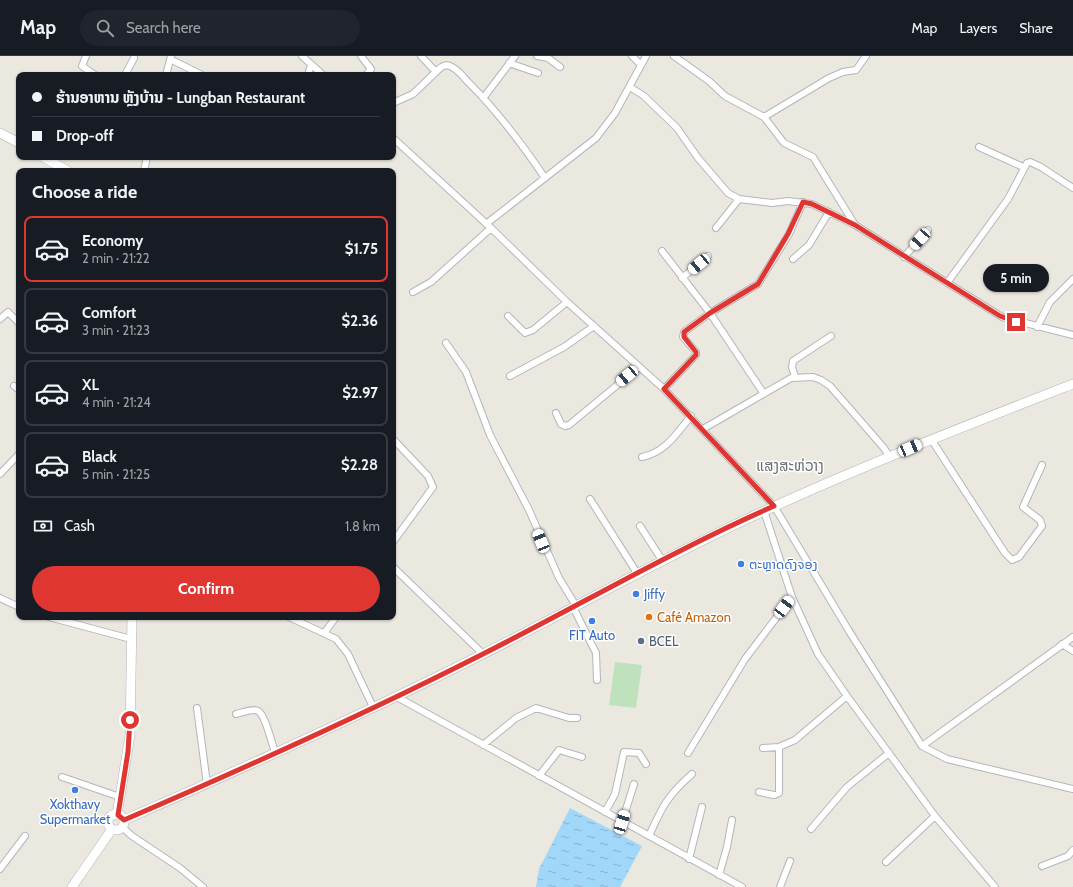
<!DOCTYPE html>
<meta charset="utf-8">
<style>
body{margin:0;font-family:Cabin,"Noto Sans Lao",sans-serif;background:#20242c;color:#f1f3f6;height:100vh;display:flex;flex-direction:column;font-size:15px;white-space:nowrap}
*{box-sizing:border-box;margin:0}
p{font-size:13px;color:#9ea1a6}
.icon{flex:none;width:22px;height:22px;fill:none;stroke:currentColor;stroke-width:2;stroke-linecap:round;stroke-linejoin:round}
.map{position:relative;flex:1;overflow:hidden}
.sheet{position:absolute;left:16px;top:112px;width:380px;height:452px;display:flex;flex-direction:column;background:#171b24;border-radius:8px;box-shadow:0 1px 3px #0004}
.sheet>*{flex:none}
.top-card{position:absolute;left:16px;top:16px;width:380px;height:88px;border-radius:8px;box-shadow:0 1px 3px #0004;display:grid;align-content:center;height:88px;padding:0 16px;background:#171b24}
.end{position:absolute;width:18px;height:18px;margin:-9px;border:5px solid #df3632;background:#fff;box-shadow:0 0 0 2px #fff}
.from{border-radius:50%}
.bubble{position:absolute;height:28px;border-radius:14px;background:#171b24;box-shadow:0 1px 3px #0004;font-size:13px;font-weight:800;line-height:28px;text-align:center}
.car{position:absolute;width:12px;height:24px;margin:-12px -6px;border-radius:5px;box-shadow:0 0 3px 1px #0007;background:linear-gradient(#fff 24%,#345 0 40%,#fff 0 76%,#345 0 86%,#fff 0)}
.top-card b{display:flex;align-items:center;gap:14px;height:38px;font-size:15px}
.top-card b+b{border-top:1px solid #363941}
.top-card i{width:10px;height:10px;background:#f1f3f6}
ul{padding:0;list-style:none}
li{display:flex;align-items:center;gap:12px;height:66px;margin:0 8px 6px;padding:0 8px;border:2px solid #363941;border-radius:8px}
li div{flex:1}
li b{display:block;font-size:15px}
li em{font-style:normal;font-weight:800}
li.current{border-color:#df3632}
li>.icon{width:36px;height:36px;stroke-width:1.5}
h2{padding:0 16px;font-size:18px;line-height:48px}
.pay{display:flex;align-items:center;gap:10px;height:44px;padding:0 16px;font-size:15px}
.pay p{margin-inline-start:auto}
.cta{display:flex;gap:8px;margin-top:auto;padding:8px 16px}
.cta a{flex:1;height:46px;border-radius:24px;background:#df3632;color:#fff;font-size:16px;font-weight:800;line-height:46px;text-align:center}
header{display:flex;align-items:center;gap:24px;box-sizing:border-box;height:56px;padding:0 20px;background:#171b24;border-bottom:1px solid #363941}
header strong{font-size:19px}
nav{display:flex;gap:22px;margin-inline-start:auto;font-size:14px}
.search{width:280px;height:36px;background:#20242c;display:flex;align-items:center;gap:10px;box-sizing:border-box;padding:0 14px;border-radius:22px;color:#9ea1a6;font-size:15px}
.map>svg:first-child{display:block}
.garden{fill:#bfe2bd}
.water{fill:url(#water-ripples)}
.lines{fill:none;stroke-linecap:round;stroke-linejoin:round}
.street-casing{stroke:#b3b6ba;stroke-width:8}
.secondary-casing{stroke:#b2b6ba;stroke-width:10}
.street{stroke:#fff;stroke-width:6}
.secondary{stroke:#fff;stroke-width:9}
.route{stroke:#df3632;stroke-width:5}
.shop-dot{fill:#3f7fe0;stroke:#fff;stroke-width:1.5}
.food-dot{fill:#e8710a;stroke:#fff;stroke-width:1.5}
.service-dot{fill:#5c6f8a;stroke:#fff;stroke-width:1.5}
.labels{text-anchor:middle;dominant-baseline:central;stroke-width:3;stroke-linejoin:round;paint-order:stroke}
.shop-label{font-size:13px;fill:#366cbe;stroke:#fff;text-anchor:start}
.food-label{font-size:13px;fill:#c56008;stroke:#fff;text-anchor:start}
.service-label{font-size:13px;fill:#4e5e75;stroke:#fff;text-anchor:start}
.quarter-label{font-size:15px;fill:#6a6f72;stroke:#fff}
</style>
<header>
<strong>Map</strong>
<div class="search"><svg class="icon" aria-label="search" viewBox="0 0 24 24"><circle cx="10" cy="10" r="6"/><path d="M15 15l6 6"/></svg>Search here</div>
<nav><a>Map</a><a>Layers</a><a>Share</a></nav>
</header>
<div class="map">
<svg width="1073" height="831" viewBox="0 0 1073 831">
<defs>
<pattern id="water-ripples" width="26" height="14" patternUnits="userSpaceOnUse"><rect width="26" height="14" fill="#a1d8fa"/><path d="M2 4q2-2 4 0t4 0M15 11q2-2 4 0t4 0" fill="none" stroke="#86b2ce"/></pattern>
</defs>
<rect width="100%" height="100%" fill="#ebe8e0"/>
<!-- garden -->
<path class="garden" d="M 615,606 L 642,609 L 636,652 L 609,649 Z"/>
<!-- water -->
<path class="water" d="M 570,752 L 642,790 L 620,831 L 536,831 L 539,813 Z"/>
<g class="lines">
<!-- street casing -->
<g class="street-casing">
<path id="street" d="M 86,0 L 82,10 L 95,19
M 302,0 L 323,19
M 361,0 L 371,13 L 366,19
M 421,0 L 436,16
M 537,0 L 548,2 L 560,11
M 632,0 L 641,9
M 674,0 L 709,25 L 725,40 L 764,61 L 784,87 L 813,101 L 855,169
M 170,3 L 202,19
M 509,7 L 538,17
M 125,19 L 134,2
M 166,19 L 171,0
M 308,19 L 311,9
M 630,31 L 644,40 L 677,72 L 698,102 L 728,137 L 739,143 L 772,147 L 788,145 L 812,148 L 855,169 L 1002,261 L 1073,279
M 484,41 L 515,0
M 393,47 L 413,38 L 439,13 C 442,10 445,8 450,10 C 458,13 464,22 470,28 C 499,57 522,88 545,122
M 764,61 L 829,22 L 843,16 L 856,14 L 866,0
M 393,82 L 491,172 L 567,246 L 664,333 L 774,450 L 849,575 L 922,690 L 947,703 L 1073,733
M 979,91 L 1023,111
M 144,115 L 147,101
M 486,168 L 596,82 L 615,57 L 646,0
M 716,172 L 739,143
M 662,195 L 710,257 L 764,338
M 904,201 L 928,174
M 793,203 L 809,189 L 829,156
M 682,222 L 708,200
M 947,227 L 1008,143 L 1027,107 L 1030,106 L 1041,111 L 1073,132
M 413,236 L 431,226 L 491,172
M 508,260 L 525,277 L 533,274 L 567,246
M 0,263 L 8,256 L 19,267
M 1037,271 L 1050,246 L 1073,223
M 446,287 L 466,316 L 490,379 L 529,454 L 559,522 L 576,550
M 510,320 L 564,291 L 594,270
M 795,321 L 792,311 L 793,305 L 831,280
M 14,330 L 19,334
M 664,333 L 696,299 L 696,296 L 683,281 L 684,276 L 710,257 L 758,228 L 789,178 L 803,146
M 556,357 L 561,368 L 565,370 L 569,369 L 639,311
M 703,373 L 791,322 L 813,321 L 821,324 L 830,330 L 884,392 L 889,400
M 393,383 L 428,420 L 433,431 L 393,486
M 931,383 L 1005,497 L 1012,504 L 1019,501 L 1042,470 L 1040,464 L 1023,451 L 1042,409
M 642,401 C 665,397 677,377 691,360
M 0,418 L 19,398
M 590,443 L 637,517
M 764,455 L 792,541 L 818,598 L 847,640 L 935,760 L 995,831
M 640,470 L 662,504
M 393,511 L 483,598
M 0,542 L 19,551
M 573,551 L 596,597 L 597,624
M 49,561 L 131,583
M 289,561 L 336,583 L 348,598 L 373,651
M 325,576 L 336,561
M 1062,588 L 1073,595
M 397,641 L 742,831
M 197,652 L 207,728
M 236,658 C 241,657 253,652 258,655 C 265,658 272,688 275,696
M 483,689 L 516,662 L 536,652 L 569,662 L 577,662
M 922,690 L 1073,581
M 763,692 L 779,691 L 795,684 L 847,640
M 688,697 L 745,603 L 792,541
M 539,720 L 559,694 L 582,701
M 62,721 L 120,741
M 759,736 L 774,739 L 779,737 L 779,691
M 605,756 L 615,738 L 624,696 L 639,697 L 646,708
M 622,766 L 634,728
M 122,771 L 132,780 L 180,812 L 203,831
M 811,773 L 847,731 L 889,697
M 649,780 C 662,751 667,740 692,718
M 689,803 L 702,751
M 886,806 L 935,760
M 1042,810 L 1068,800 L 1073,794
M 0,813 L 25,780
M 719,819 L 727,791 L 732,764
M 780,831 L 790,805"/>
</g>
<!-- secondary casing -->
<g class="secondary-casing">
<path id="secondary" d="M 0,77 L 19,87
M 43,101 L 68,115
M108 766a8 8 0 1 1 16 0a8 8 0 1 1-16 0Z
M 117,759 L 130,679 L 132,561
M 124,764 C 244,712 364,658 481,599 C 575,552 666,500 762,456 C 864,409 968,369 1073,328
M 72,831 L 112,773"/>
</g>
<!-- street -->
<use href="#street" class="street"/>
<!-- secondary -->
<use href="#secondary" class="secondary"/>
</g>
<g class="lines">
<!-- route -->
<path class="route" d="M 130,664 L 128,696 L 118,759 L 124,764 C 245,712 365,658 483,598 C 580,549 674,494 774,450 L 664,333 L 696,299 L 696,296 L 684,281 L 684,276 L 710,257 L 758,228 L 788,178 L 803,146 L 812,148 L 855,169 L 1000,260 L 1016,266"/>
</g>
<!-- markers -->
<g class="shop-dot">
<circle cx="741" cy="508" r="4"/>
<circle cx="636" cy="538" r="4"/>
<circle cx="592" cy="565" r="4"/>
<circle cx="75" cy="734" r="4"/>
</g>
<circle class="food-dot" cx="649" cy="561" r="4"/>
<circle class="service-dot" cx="641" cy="585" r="4"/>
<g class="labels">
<!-- shop labels -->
<g class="shop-label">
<text x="749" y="508">ຕະຫຼາດດົງຈອງ</text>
<text x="644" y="538">Jiffy</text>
<text x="592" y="579" text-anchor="middle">FIT Auto</text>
<text x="75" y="748" text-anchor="middle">Xokthavy<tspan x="75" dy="15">Supermarket</tspan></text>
</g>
<!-- food labels -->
<g class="food-label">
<text x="657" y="561">Café Amazon</text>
</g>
<!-- service labels -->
<g class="service-label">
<text x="649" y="585">BCEL</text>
</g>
<!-- quarter labels -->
<g class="quarter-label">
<text x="790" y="410">ແສງສະຫ່ວາງ</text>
</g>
</g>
</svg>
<i class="end from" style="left:130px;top:664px"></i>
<i class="end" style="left:1016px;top:266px"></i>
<div class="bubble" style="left:983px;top:208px;width:66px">5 min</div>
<i class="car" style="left:920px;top:183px;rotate:222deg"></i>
<i class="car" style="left:699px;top:208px;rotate:230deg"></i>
<i class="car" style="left:627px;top:320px;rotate:230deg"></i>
<i class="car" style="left:910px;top:392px;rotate:67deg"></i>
<i class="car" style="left:541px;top:485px;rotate:338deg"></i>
<i class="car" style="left:784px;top:551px;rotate:37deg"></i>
<i class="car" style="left:622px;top:766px;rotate:17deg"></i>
<div class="top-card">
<b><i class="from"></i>ຮ້ານອາຫານ ຫຼັງບ້ານ - Lungban Restaurant</b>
<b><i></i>Drop-off</b>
</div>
<section class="sheet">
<h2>Choose a ride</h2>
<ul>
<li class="current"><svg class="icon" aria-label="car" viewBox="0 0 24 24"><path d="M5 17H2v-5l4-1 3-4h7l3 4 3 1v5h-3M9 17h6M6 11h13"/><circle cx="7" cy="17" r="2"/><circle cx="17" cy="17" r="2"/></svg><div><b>Economy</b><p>2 min · 21:22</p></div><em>$1.75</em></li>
<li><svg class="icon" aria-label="car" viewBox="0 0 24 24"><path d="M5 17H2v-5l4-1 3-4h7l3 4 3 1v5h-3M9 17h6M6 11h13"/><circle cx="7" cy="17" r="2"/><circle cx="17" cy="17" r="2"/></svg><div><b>Comfort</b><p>3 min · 21:23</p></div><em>$2.36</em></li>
<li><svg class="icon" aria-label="car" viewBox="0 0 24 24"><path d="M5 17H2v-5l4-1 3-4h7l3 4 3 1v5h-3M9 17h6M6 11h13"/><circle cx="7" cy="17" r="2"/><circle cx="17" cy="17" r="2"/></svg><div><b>XL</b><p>4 min · 21:24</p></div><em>$2.97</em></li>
<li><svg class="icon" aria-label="car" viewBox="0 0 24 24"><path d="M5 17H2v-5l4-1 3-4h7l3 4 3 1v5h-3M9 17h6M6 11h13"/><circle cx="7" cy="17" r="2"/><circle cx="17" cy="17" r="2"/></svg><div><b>Black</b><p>5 min · 21:25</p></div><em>$2.28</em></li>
</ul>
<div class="pay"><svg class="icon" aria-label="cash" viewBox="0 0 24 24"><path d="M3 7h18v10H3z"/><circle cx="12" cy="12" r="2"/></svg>Cash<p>1.8 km</p></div>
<div class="cta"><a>Confirm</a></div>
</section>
</div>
